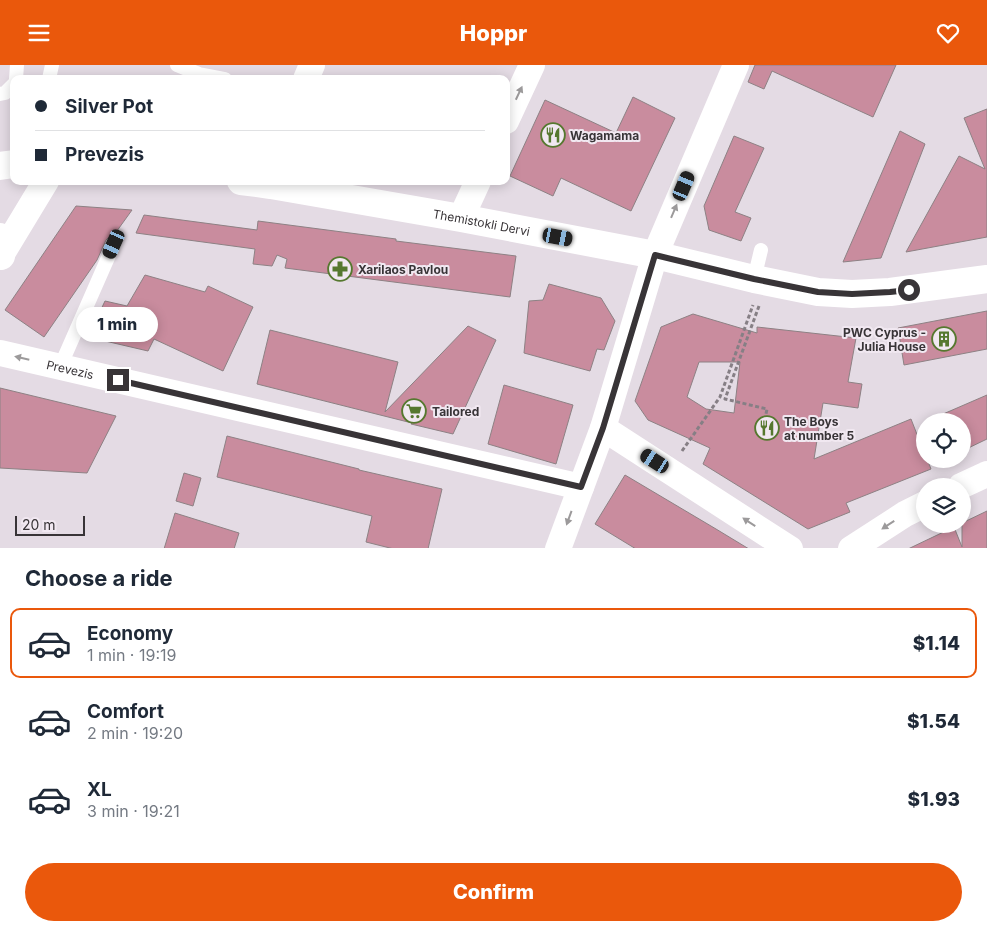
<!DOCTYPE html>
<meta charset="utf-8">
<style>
body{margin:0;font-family:Inter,sans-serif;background:#f2f2f3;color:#1f2937;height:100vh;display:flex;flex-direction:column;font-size:19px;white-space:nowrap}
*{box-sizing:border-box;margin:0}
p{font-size:16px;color:#747a83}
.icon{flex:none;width:28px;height:28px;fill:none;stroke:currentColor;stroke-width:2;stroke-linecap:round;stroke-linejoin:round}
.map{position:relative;height:483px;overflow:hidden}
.panel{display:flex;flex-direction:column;background:#fff;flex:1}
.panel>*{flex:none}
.hud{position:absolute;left:10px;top:10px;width:500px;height:110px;border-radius:10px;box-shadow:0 2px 12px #0003;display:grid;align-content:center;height:110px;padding:0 25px;background:#fff}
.controls{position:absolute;left:916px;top:348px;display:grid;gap:10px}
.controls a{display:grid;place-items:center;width:55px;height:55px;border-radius:50%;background:#fff;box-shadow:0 2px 12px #0003;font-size:25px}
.scale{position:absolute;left:15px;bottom:12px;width:70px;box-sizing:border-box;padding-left:5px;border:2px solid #383437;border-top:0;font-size:14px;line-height:18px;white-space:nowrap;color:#383437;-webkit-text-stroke:4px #f1e8f1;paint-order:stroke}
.end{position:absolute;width:22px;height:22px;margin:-11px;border:6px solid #383437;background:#fff;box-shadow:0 0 0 2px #fff}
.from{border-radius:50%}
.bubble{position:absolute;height:35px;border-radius:18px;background:#fff;box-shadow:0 2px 12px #0003;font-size:16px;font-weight:800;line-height:35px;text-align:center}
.car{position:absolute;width:15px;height:30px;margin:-15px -8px;border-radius:6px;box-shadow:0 0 4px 1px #0007;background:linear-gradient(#222 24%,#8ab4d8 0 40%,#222 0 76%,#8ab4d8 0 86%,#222 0)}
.hud b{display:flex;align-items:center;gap:18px;height:48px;font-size:19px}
.hud b+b{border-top:1px solid #e0e1e3}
.hud i{width:12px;height:12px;background:#1f2937}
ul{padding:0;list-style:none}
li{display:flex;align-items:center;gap:15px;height:70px;margin:0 10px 8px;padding:0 15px;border:2px solid transparent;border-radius:10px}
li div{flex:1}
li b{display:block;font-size:19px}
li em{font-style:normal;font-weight:800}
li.active{border-color:#ea580c}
li>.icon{width:45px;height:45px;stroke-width:1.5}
h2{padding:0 25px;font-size:22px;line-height:60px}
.action{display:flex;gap:10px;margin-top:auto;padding:10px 25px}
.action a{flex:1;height:58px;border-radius:30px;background:#ea580c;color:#fff;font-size:20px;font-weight:800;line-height:58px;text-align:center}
header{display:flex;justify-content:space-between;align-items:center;height:65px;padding:0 25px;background:#ea580c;color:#fff;font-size:22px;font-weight:800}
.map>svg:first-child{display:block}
.building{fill:#c98c9e;stroke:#8d8184;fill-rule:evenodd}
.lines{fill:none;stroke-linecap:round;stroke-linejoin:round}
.path{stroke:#867f85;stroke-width:3;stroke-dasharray:4 2.5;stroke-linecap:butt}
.lane{stroke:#fff;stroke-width:14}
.street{stroke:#fff;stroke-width:26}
.secondary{stroke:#fff;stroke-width:28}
.oneway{fill:#9c9a9b}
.route{stroke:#383437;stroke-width:6}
.labels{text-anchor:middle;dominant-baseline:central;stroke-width:4;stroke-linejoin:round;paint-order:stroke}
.poi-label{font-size:12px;font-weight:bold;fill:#383437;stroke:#f1e8f1;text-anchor:start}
.street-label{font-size:12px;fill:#383437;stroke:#f1e8f1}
</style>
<header><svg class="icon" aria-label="menu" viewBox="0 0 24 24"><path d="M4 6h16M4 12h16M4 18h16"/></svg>Hoppr<svg class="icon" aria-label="heart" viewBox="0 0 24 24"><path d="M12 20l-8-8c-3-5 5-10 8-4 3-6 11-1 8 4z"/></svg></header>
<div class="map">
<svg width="987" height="484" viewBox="0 0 987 484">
<rect width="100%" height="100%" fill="#e4dbe4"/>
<!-- building -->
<path class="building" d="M 755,0 L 896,0 L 873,52 L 772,6 L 764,24 L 748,17 Z
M 633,32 L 675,53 L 631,146 L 561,113 L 553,131 L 510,111 L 545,35 L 616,68 Z
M 987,44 L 987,172 L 906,187 L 959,91 L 985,104 L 964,53 Z
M 900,66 L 925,79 L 881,193 L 843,197 Z
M 734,71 L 764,83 L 735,147 L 751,153 L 741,176 L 709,165 L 704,141 Z
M 76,141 L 132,145 L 114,170 L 109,172 L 106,175 L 97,195 L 44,272 L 5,245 Z
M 144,150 L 257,165 L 258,156 L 396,174 L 396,176 L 516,191 L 510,232 L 285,203 L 287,194 L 277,190 L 272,201 L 253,199 L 255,184 L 136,168 Z
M 145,210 L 205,227 L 208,221 L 253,242 L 223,306 L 154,274 L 148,286 L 88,272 L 105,236 L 127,241 Z
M 549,219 L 601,233 L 615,256 L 604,285 L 597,284 L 590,306 L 524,288 L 529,236 L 543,235 Z
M 987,246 L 987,284 L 904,300 L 898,263 Z
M 693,249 L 757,268 L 757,262 L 856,273 L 848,317 L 862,319 L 858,343 L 823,338 L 814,394 L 911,354 L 925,390 L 925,394 L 927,394 L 931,404 L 846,438 L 850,447 L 808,464 L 703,399 L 710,383 L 648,355 L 635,336 L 661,262 ZM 699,297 L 740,297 L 734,348 L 706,344 L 687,332 Z
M 468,261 L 496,275 L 453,369 L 411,359 L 412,358 L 257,319 L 270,265 L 398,297 L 385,347 Z
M 504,320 L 573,340 L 556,399 L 488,379 Z
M 0,323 L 116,351 L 87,408 L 0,403 Z
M 987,330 L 987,374 L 962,386 L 962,356 L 927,356 Z
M 227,371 L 359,404 L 359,405 L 442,424 L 428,484 L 394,484 L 366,477 L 372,451 L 217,412 Z
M 184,408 L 201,413 L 193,441 L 176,436 Z
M 625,410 L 716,464 L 749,484 L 636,484 L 595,459 Z
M 987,446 L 987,484 L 908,484 L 954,462 L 962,482 L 962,458 Z
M 175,448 L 239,468 L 234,484 L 164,484 Z"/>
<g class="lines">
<!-- path -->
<path class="path" d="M 759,241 L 725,334 L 767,344 L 765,354
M 682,386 L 720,332 L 753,240"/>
<!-- lane -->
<path class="lane" d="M 177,0 L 199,9 L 225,14
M 16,14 L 17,0
M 49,14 L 52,0
M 0,29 L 5,28 L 14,19
M 754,214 L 761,185
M 60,302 L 114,179"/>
<!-- street -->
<g class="street">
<path d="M 306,14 L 312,0"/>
<path d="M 506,56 L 532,0"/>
<path d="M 461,153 L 478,116"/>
<path d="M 0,192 L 46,116"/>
<path id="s1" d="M 0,288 L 581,422"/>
<path d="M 603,363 L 790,484"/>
<path d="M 961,421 L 987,409"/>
<path d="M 558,484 L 603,363 L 655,190 L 736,0"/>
<path d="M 851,484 L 905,449 L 925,439"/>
</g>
<!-- secondary -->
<g class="secondary">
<path d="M 0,101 L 14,99"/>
<path id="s2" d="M 241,116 L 271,120 L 461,153 L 655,190 L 754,214 L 818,227 L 852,229 L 890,227 L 987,214"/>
<path d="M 0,172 L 1,191"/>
</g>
</g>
<!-- one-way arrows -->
<defs><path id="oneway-solid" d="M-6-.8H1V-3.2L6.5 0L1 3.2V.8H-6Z" transform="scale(1.25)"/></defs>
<g class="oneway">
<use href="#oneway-solid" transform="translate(519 28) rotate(-65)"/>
<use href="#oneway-solid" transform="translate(674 146) rotate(-67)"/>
<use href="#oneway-solid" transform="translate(22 293) rotate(-167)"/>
<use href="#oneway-solid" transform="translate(569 453) rotate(110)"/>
<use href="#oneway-solid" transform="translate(749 457) rotate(-147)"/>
<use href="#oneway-solid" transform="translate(888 460) rotate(147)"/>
</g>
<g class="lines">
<!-- route -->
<path class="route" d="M 118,315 L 581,422 L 603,363 L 655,190 L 754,214 L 818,227 L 852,229 L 890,227 L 909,225"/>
</g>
<!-- icons -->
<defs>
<g id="restaurant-ring" transform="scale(1.25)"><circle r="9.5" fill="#f1e8f1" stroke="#56782f" stroke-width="1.5"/><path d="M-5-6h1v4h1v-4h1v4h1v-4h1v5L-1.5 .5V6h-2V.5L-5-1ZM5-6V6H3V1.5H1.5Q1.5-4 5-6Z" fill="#56782f"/></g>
<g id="pharmacy-ring" transform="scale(1.25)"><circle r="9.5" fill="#f1e8f1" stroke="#56782f" stroke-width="1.5"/><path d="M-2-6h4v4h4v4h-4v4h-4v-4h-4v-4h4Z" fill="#56782f"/></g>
<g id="building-ring" transform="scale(1.25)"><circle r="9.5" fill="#f1e8f1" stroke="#56782f" stroke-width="1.5"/><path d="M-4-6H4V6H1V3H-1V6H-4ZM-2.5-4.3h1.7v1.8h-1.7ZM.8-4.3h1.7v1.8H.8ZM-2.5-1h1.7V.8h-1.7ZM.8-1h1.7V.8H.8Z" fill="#56782f"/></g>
<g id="supermarket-ring" transform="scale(1.25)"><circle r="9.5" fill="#f1e8f1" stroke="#56782f" stroke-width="1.5"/><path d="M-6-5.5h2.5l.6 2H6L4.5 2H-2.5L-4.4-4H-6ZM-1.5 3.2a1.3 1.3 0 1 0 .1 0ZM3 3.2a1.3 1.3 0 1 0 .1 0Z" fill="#56782f"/></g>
</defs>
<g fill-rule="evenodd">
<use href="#restaurant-ring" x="553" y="70"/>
<use href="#pharmacy-ring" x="340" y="204"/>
<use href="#building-ring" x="944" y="274"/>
<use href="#supermarket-ring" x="414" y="346"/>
<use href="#restaurant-ring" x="767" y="363"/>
</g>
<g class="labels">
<!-- poi labels -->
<g class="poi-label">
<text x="570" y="70">Wagamama</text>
<text x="358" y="204">Xarilaos Pavlou</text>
<text x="926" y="267" text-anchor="end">PWC Cyprus -<tspan x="926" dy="14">Julia House</tspan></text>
<text x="432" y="346">Tailored</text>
<text x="784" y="356">The Boys<tspan x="784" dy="14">at number 5</tspan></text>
</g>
<!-- street labels -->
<g class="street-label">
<text stroke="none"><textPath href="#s2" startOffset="244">Themistokli Dervi</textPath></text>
<text stroke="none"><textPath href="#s1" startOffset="72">Prevezis</textPath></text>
</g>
</g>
</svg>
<div class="controls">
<a><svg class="icon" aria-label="locate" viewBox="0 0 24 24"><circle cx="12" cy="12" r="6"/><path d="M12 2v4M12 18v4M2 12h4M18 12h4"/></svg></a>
<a><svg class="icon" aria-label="layers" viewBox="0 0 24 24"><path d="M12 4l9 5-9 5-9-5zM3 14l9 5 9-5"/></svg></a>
</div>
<div class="scale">20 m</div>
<i class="end from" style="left:909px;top:225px"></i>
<i class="end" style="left:118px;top:315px"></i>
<div class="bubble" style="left:76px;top:242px;width:82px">1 min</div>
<i class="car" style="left:684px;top:121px;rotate:23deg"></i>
<i class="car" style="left:558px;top:172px;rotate:101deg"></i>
<i class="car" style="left:114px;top:179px;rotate:204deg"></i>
<i class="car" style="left:655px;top:396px;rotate:303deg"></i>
<div class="hud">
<b><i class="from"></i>Silver Pot</b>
<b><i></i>Prevezis</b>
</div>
</div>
<section class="panel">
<h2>Choose a ride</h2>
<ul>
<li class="active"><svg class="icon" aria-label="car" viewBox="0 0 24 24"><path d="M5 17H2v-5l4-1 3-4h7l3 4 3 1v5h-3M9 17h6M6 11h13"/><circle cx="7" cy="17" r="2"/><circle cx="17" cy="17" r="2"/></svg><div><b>Economy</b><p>1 min · 19:19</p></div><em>$1.14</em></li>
<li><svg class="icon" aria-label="car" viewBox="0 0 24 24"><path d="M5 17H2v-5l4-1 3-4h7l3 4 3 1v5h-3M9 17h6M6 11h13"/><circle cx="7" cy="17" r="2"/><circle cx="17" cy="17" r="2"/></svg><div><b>Comfort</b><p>2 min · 19:20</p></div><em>$1.54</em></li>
<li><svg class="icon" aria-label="car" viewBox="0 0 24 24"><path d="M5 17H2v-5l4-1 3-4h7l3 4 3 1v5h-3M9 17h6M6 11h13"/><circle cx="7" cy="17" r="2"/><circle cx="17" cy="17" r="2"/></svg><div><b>XL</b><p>3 min · 19:21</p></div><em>$1.93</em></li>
</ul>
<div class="action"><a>Confirm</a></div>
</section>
